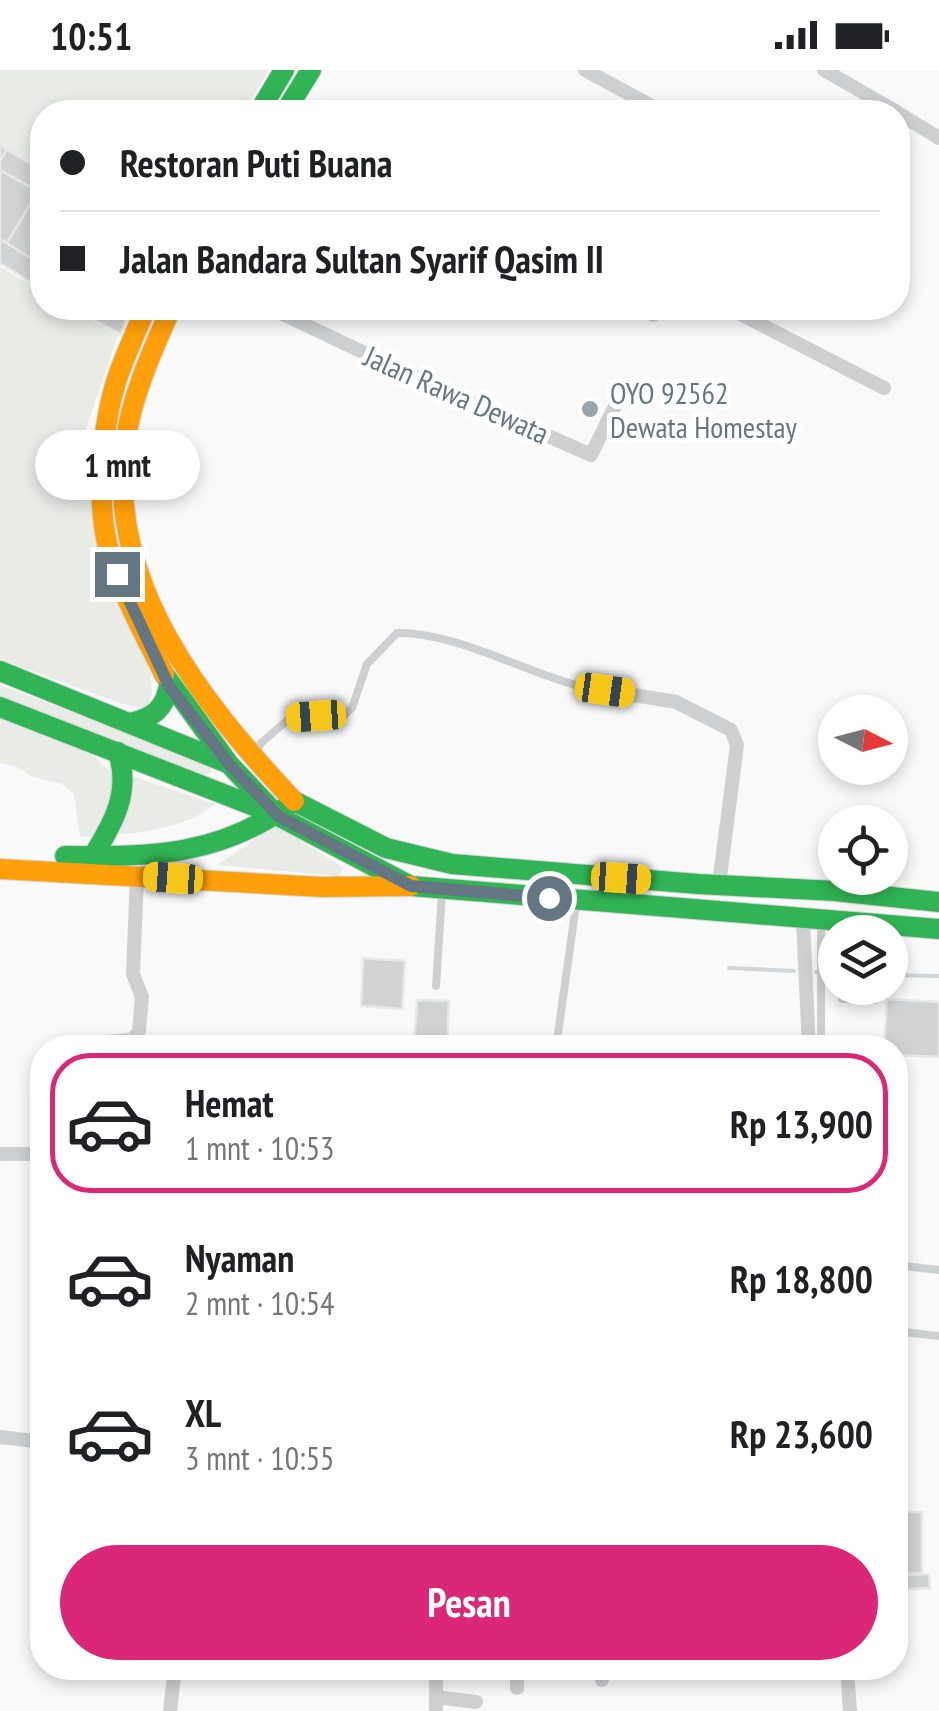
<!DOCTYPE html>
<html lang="id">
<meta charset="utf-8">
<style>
body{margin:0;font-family:"PT Sans Narrow",sans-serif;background:#f6f6f6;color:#202124;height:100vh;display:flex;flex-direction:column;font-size:38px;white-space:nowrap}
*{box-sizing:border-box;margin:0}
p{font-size:32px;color:#757577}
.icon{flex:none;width:55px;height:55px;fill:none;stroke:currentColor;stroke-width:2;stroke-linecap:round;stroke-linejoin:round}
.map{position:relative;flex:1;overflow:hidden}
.sheet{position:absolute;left:30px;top:965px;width:878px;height:645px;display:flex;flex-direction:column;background:#fff;border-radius:40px;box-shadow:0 5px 15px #0003}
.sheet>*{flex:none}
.banner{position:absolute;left:30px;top:30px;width:880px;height:220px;border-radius:40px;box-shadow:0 5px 15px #0003;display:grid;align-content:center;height:220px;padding:0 30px;background:#fff}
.needle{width:65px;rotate:96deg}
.buttons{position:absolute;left:818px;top:625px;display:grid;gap:20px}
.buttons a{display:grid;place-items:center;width:90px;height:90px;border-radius:50%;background:#fff;box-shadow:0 5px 15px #0003;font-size:50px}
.end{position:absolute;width:45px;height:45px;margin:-22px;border:12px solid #657683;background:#fff;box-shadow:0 0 0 5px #fff}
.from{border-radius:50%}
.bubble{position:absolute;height:70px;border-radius:35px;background:#fff;box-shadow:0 5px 15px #0003;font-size:32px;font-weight:800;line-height:70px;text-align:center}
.car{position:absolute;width:30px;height:60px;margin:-30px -15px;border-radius:12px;box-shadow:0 0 8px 2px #0007;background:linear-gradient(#f5c518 24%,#345 0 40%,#f5c518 0 76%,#345 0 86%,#f5c518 0)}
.banner b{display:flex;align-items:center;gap:35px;height:95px;font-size:38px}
.banner b+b{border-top:2px solid #e0e0e0}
.banner i{width:25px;height:25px;background:#202124}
ul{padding:18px 0 0;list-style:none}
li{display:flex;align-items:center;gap:30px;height:140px;margin:0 20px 15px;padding:0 10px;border:5px solid transparent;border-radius:40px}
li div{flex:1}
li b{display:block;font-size:38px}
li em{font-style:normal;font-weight:800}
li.current{border-color:#db2777}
li>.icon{width:90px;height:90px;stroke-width:1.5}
.button{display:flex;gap:20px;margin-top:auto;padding:20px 30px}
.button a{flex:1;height:115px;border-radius:60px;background:#db2777;color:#fff;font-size:40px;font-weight:800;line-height:115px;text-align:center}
.status{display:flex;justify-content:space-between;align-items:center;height:70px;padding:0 50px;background:#fff;direction:ltr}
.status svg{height:28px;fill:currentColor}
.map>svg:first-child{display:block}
.green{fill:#e8ebe6}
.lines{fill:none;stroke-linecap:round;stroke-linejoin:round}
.stream{stroke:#ced6d9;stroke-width:4}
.building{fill:#d0d2d3;stroke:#e8e8e8;stroke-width:2.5}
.fast-casing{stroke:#d5d6d7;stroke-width:22}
.slow-casing{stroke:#d5d6d7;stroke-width:22}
.lane{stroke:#cecfd0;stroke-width:8}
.street{stroke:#cecfd0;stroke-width:14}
.fast{stroke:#30b455;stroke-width:20}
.slow{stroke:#ff9f0a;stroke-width:20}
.route{stroke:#657683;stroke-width:12}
.poi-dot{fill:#99a4ac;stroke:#fff;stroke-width:4}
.labels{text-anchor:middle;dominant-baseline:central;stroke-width:10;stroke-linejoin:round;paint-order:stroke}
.poi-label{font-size:30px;fill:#657683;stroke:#fff;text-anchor:start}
.street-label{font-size:30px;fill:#657683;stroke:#fff}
</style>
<div class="status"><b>10:51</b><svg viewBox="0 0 49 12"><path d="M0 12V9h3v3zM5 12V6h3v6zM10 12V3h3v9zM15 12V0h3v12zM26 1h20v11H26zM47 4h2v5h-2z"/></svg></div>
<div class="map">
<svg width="939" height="1641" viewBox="0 0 939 1641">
<rect width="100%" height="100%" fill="#f9f9f9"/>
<!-- green -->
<path class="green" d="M 0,0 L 269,0 L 243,42 L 42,42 L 42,101 L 0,75 Z
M 0,197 L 42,221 L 42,238 L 70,238 L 118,265 L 80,376 L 98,383 L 106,491 L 151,604 L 152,623 L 146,639 L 119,633 L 0,589 Z
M 0,615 L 210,694 L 211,703 L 203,706 L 0,629 Z
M 0,643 L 88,680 L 105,697 L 215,734 C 185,761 119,766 80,767 L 74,724 L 62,714 L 33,707 L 17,697 L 0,693 Z
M 272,753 L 344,798 L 338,806 L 217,795 L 248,774 Z"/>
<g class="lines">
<!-- stream -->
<path class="stream" d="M 729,898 L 794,901
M 816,902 L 835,902
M 890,905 L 939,906"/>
</g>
<!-- building -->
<path class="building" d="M 0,75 L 42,101 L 42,219 L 0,193 Z
M 7,79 L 42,101 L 42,124 L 0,100 L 0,91 Z
M 0,100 L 38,121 L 7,173 L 0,169 Z
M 42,167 L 42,195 L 30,188 Z
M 0,169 L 42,195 L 42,219 L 0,193 Z
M 74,238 L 131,238 L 120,264 Z
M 363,888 L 405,891 L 402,939 L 361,936 Z
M 887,929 L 939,932 L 939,987 L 895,985 L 895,978 L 884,978 Z
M 417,930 L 449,931 L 447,978 L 414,978 Z
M 897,1442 L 922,1442 L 922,1503 L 903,1504 L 901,1516 L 895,1516 L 895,1479 L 900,1479 Z
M 929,1504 L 930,1518 L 904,1519 L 904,1505 Z"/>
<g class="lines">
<!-- fast casing -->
<g class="fast-casing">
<path id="fast" d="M 259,42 L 284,0
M 285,42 L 311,0
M 0,601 L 227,693
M 164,604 L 229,694 L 278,746
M 0,637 L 267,741
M 130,653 C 153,648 165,639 169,615
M 294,731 L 386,778 L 452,794 L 698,814 L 835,821 L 939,832
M 278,746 L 411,816 L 939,859
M 65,786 C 151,787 223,786 294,731
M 93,786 C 114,752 131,722 118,682"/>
</g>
<!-- slow casing -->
<g class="slow-casing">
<path id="slow" d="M 146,238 C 136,262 125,285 117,309 C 102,355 96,431 108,477 C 120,521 144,563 164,604
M 171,238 C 153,280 133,322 126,368 C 103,512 203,634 294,731
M 0,799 L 322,817 L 411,816"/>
</g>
<!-- lane -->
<path class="lane" d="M 255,684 L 261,673 L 290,648 L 343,646 L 352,638 L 367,594 L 397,563 C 455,562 522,601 579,616
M 821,855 L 821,978
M 436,916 L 442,823
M 842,929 L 875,930 L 876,918
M 556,978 L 576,835
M 895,1195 L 939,1200
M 895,1261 L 939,1266"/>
<!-- street -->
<path class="street" d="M 585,0 L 663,42
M 824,0 L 897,42
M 898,43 L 939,68
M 270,238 L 411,305 L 591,385 L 616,334
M 729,238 L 884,318
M 653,245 L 657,238
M 580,616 L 676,632 L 731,660 L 737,675 L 719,815
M 803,850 L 809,978
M 104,972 L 132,970 L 139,961 L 142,927 L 133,904 L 137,805
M 0,1084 L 42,1084
M 0,1367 L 42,1372
M 847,1598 L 850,1641
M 602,1610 L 602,1598
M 517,1618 L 517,1598
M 436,1627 L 476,1632
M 170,1641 L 175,1598
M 436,1641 L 436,1598"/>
<!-- fast -->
<use href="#fast" class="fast"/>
<!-- slow -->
<use href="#slow" class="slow"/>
</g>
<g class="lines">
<!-- route -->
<path class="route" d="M 117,504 L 169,616 L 229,694 L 278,746 L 411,816 L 549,828"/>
</g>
<!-- markers -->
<circle class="poi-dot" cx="590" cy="339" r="10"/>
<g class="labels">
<!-- poi labels -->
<g class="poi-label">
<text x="610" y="322">OYO 92562<tspan x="610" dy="34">Dewata Homestay</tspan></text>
</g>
<!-- street labels -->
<g class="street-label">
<text transform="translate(457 324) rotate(24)">Jalan Rawa Dewata</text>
</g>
</g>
</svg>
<div class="buttons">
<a><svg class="needle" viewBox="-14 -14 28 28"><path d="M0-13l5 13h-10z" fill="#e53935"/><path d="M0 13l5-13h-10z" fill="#757577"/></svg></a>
<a><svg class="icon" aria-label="locate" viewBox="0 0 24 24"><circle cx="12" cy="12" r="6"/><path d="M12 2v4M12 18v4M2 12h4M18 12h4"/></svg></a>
<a><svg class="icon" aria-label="layers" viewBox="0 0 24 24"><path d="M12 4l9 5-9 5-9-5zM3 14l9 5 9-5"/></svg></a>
</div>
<i class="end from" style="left:549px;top:828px"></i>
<i class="end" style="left:117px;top:504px"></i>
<div class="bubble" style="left:35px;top:360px;width:165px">1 mnt</div>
<i class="car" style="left:605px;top:620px;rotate:98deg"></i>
<i class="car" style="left:316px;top:646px;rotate:266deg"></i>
<i class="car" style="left:173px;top:808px;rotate:274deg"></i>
<i class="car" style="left:621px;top:808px;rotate:94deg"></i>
<div class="banner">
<b><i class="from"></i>Restoran Puti Buana</b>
<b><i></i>Jalan Bandara Sultan Syarif Qasim II</b>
</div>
<section class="sheet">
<ul>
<li class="current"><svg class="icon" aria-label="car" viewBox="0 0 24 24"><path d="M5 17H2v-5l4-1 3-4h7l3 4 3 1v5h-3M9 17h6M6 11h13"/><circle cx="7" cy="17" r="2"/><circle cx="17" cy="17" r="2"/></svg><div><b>Hemat</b><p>1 mnt · 10:53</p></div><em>Rp 13,900</em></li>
<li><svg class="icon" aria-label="car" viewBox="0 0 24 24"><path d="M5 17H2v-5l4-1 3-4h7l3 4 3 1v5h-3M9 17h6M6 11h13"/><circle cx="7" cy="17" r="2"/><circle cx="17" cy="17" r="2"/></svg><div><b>Nyaman</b><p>2 mnt · 10:54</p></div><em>Rp 18,800</em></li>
<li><svg class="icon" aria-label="car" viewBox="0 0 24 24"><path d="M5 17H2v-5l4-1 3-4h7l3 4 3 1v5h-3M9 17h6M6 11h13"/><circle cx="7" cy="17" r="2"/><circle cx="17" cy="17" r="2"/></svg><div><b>XL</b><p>3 mnt · 10:55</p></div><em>Rp 23,600</em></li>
</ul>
<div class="button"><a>Pesan</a></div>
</section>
</div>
